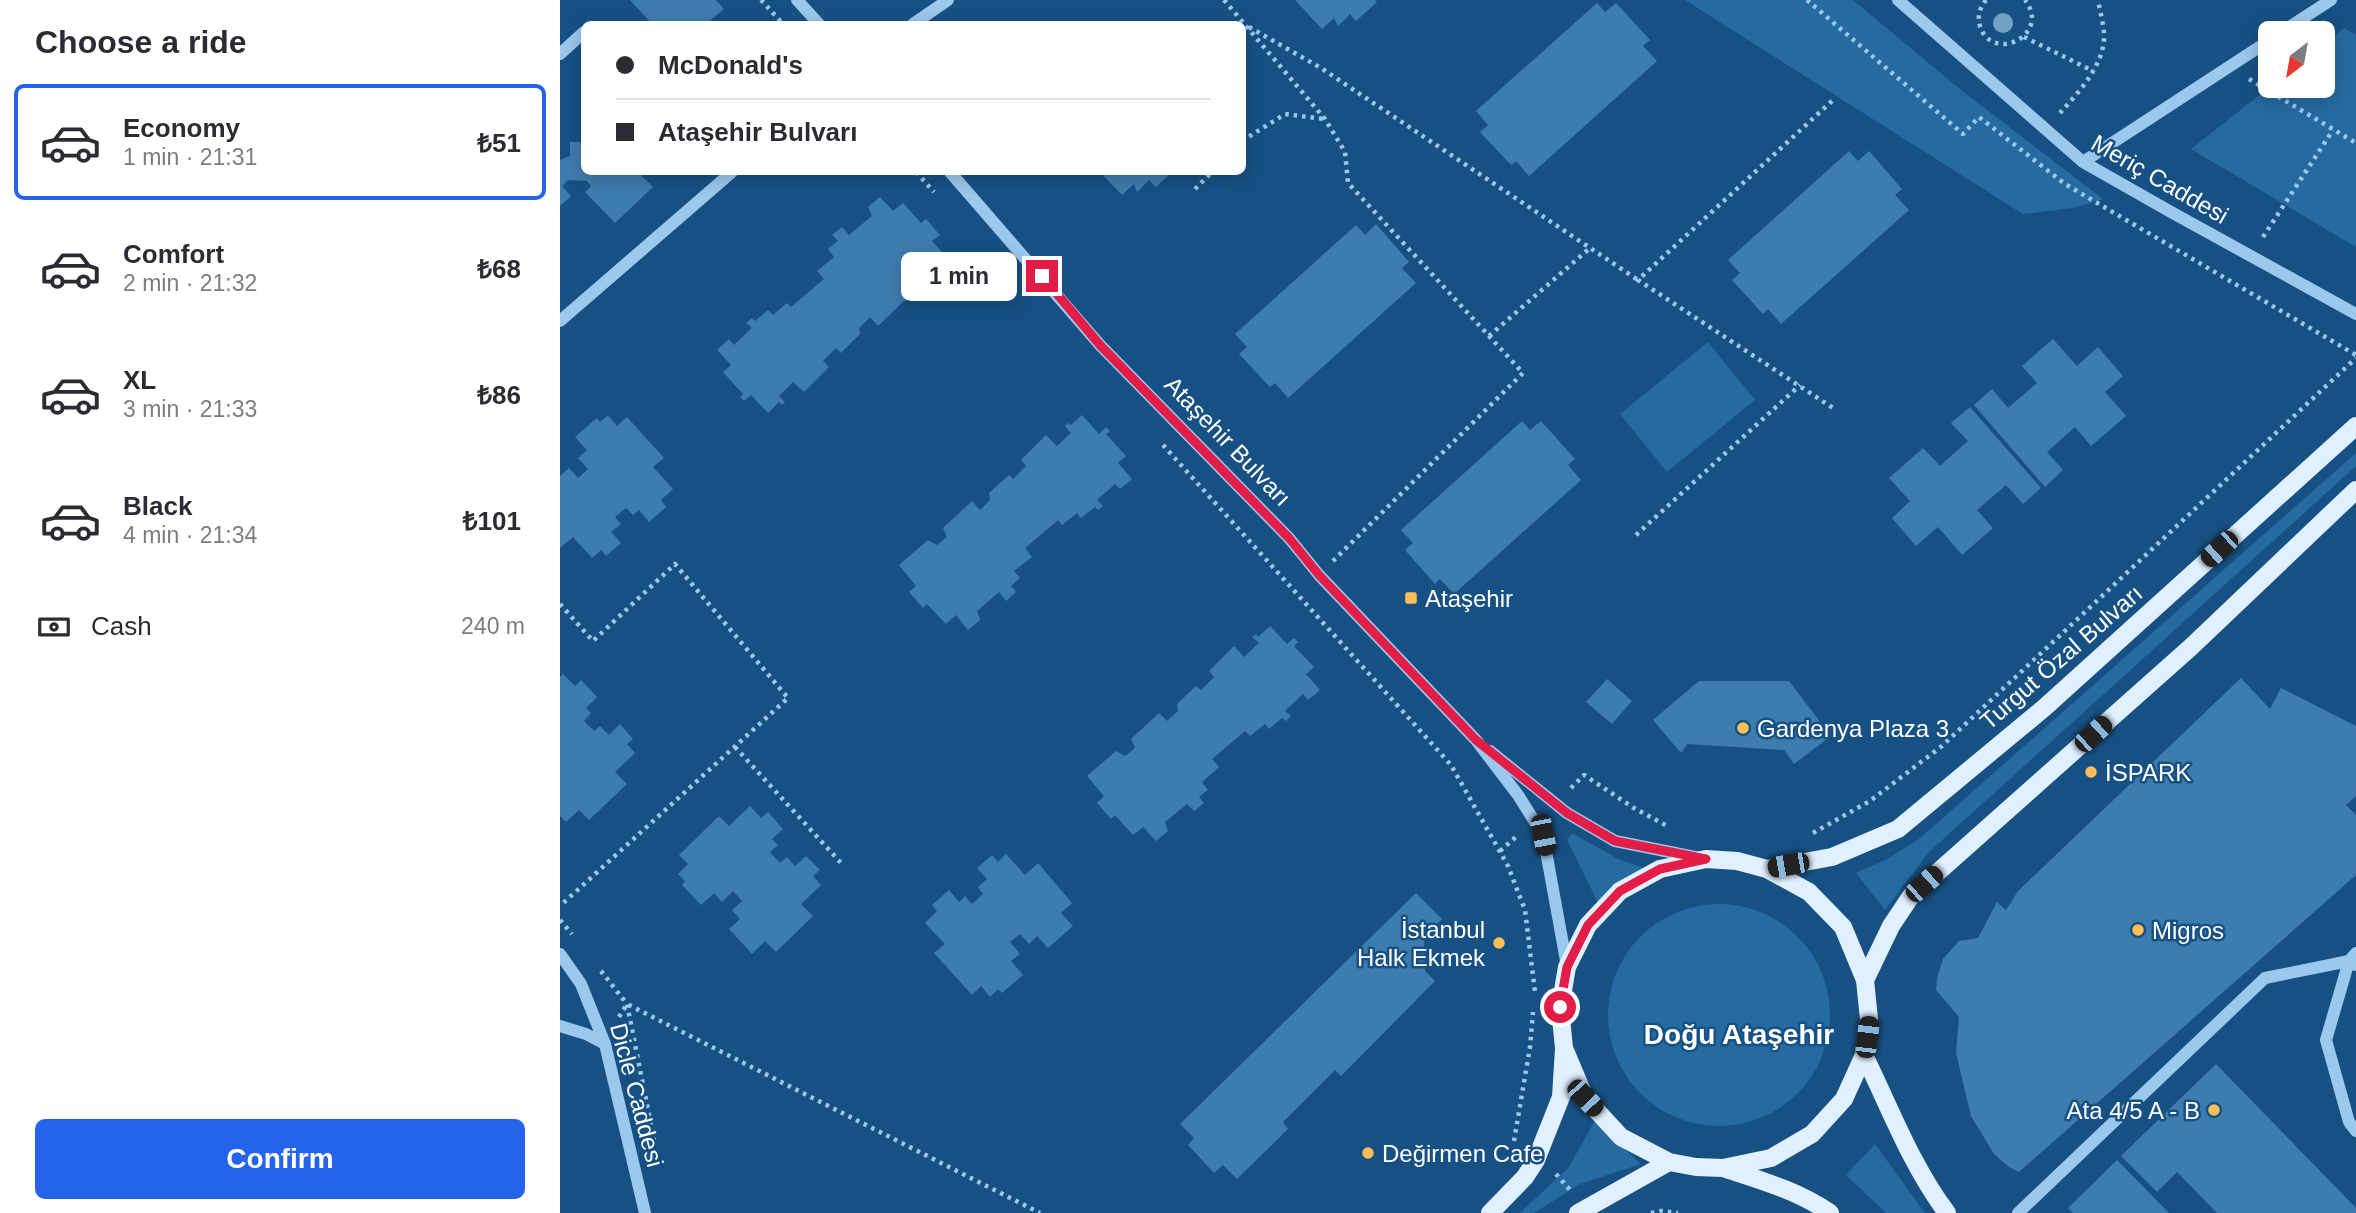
<!DOCTYPE html>
<meta charset="utf-8">
<style>
body{margin:0;font-family:Helvetica,sans-serif;background:#f2f2f3;color:#2b2b33;height:100vh;display:flex;flex-direction:column;font-size:26px;white-space:nowrap}
*{box-sizing:border-box;margin:0}
p{font-size:23px;color:#7c7c81}
.icon{flex:none;width:38px;height:38px;fill:none;stroke:currentColor;stroke-width:2;stroke-linecap:round;stroke-linejoin:round}
.map{position:relative;flex:1;overflow:hidden}
.drawer{display:flex;flex-direction:column;background:#fff;width:560px}
.drawer>*{flex:none}
.hud{position:absolute;left:21px;top:21px;width:665px;height:154px;border-radius:10px;box-shadow:0 4px 18px #0003;display:grid;align-content:center;height:154px;padding:0 35px;background:#fff}
.needle{width:46px;rotate:211deg}
.tools{position:absolute;left:1698px;top:21px;display:grid;gap:14px}
.tools a{display:grid;place-items:center;width:77px;height:77px;border-radius:10px;background:#fff;box-shadow:0 4px 18px #0003;font-size:35px}
.end{position:absolute;width:32px;height:32px;margin:-16px;border:9px solid #e11d48;background:#fff;box-shadow:0 0 0 4px #fff}
.from{border-radius:50%}
.bubble{position:absolute;height:49px;border-radius:10px;background:#fff;box-shadow:0 4px 18px #0003;font-size:23px;font-weight:700;line-height:49px;text-align:center}
.car{position:absolute;width:21px;height:42px;margin:-21px -10px;border-radius:9px;box-shadow:0 0 5px 2px #0007;background:linear-gradient(#222 24%,#8ab4d8 0 40%,#222 0 76%,#8ab4d8 0 86%,#222 0)}
.hud b{display:flex;align-items:center;gap:24px;height:66px;font-size:26px}
.hud b+b{border-top:2px solid #e1e1e2}
.hud i{width:18px;height:18px;background:#2b2b33}
ul{padding:0;list-style:none}
li{display:flex;align-items:center;gap:21px;height:116px;margin:0 14px 10px;padding:0 21px;border:4px solid transparent;border-radius:10px}
li div{flex:1}
li b{display:block;font-size:26px}
li em{font-style:normal;font-weight:700}
li.current{border-color:#2563eb}
li>.icon{width:63px;height:63px;stroke-width:1.5}
h2{padding:0 35px;font-size:32px;line-height:84px}
.pay{display:flex;align-items:center;gap:18px;height:77px;padding:0 35px;font-size:26px}
.pay p{margin-inline-start:auto}
.primary-button{display:flex;gap:14px;margin-top:auto;padding:14px 35px}
.primary-button a{flex:1;height:80px;border-radius:10px;background:#2563eb;color:#fff;font-size:28px;font-weight:700;line-height:80px;text-align:center}
main{display:flex;flex:1;min-height:0}
.map>svg:first-child{display:block}
.green{fill:#266aa2}
.building{fill:#3f7cae}
.lines{fill:none;stroke-linecap:round;stroke-linejoin:round}
.path{stroke:#9bc8ed;stroke-width:4.5;stroke-dasharray:3.5 5;stroke-linecap:butt}
.minor{stroke:#9bc8ed;stroke-width:12}
.major{stroke:#e1f0ff;stroke-width:18}
.tree{fill:#74a0c4}
.route{stroke:#e11d48;stroke-width:9}
.poi-dot{fill:#ffbe57;stroke:#175184;stroke-width:2.5}
.labels{text-anchor:middle;dominant-baseline:central;stroke-width:5;stroke-linejoin:round;paint-order:stroke}
.street-label{font-size:24px;fill:#fff;stroke:#175184}
.poi-label{font-size:24px;fill:#fff;stroke:#175184;text-anchor:start}
.quarter-label{font-size:28px;font-weight:bold;fill:#fff;stroke:#175184}
</style>
<main>
<section class="drawer">
<h2>Choose a ride</h2>
<ul>
<li class="current"><svg class="icon" aria-label="car" viewBox="0 0 24 24"><path d="M5 17H2v-5l4-1 3-4h7l3 4 3 1v5h-3M9 17h6M6 11h13"/><circle cx="7" cy="17" r="2"/><circle cx="17" cy="17" r="2"/></svg><div><b>Economy</b><p>1 min · 21:31</p></div><em>₺51</em></li>
<li><svg class="icon" aria-label="car" viewBox="0 0 24 24"><path d="M5 17H2v-5l4-1 3-4h7l3 4 3 1v5h-3M9 17h6M6 11h13"/><circle cx="7" cy="17" r="2"/><circle cx="17" cy="17" r="2"/></svg><div><b>Comfort</b><p>2 min · 21:32</p></div><em>₺68</em></li>
<li><svg class="icon" aria-label="car" viewBox="0 0 24 24"><path d="M5 17H2v-5l4-1 3-4h7l3 4 3 1v5h-3M9 17h6M6 11h13"/><circle cx="7" cy="17" r="2"/><circle cx="17" cy="17" r="2"/></svg><div><b>XL</b><p>3 min · 21:33</p></div><em>₺86</em></li>
<li><svg class="icon" aria-label="car" viewBox="0 0 24 24"><path d="M5 17H2v-5l4-1 3-4h7l3 4 3 1v5h-3M9 17h6M6 11h13"/><circle cx="7" cy="17" r="2"/><circle cx="17" cy="17" r="2"/></svg><div><b>Black</b><p>4 min · 21:34</p></div><em>₺101</em></li>
</ul>
<div class="pay"><svg class="icon" aria-label="cash" viewBox="0 0 24 24"><path d="M3 7h18v10H3z"/><circle cx="12" cy="12" r="2"/></svg>Cash<p>240 m</p></div>
<div class="primary-button"><a>Confirm</a></div>
</section>
<div class="map">
<svg width="1796" height="1213" viewBox="0 0 1796 1213">
<rect width="100%" height="100%" fill="#175184"/>
<!-- green -->
<path class="green" d="M 1125,0 L 1293,0 L 1401,90 L 1543,199 L 1513,208 L 1463,214 Z
M 1784,28 L 1796,35 L 1796,247 L 1631,149 L 1711,86 L 1762,86 L 1762,45 Z
M 1148,342 L 1195,400 L 1107,472 L 1060,414 Z
M 1796,453 L 1796,466 L 1369,852 L 1325,910 L 1296,873 L 1327,859 L 1359,839 Z
M 1012,833 L 1058,859 L 1098,873 L 1042,911 L 1007,840 Z
M1048 1015a111 111 0 1 1 222 0a111 111 0 1 1-222 0Z
M 1035,1120 L 1081,1164 L 1020,1184 L 974,1213 L 960,1213 L 1009,1167 Z
M 1315,1144 L 1365,1213 L 1326,1213 L 1286,1175 Z"/>
<!-- building -->
<path class="building" d="M 70,0 L 156,0 L 164,9 L 146,24 L 92,24 Z
M 735,0 L 815,0 L 817,2 L 796,21 L 790,14 L 778,26 L 774,18 L 762,29 Z
M 1037,3 L 1045,12 L 1056,3 L 1090,40 L 1083,46 L 1097,61 L 969,176 L 956,161 L 951,165 L 920,132 L 928,125 L 916,111 Z
M 10,142 L 24,142 L 24,172 L 78,172 L 93,187 L 55,223 L 25,192 L 31,186 L 27,181 L 8,180 L 2,186 L 11,196 L 0,206 L 0,160 L 10,156 Z
M 1289,151 L 1298,161 L 1309,151 L 1342,189 L 1335,195 L 1349,210 L 1221,324 L 1208,309 L 1203,314 L 1172,280 L 1180,273 L 1168,260 Z
M 540,172 L 612,172 L 596,187 L 589,180 L 577,192 L 574,184 L 562,195 Z
M 320,197 L 333,211 L 343,203 L 361,223 L 366,219 L 380,235 L 372,241 L 390,261 L 360,287 L 351,282 L 342,290 L 346,299 L 318,326 L 310,317 L 299,328 L 300,334 L 281,353 L 276,348 L 263,361 L 269,367 L 244,392 L 233,382 L 219,396 L 225,402 L 222,405 L 219,402 L 208,413 L 191,395 L 184,401 L 180,397 L 183,394 L 163,372 L 171,365 L 157,350 L 169,339 L 174,345 L 192,328 L 186,323 L 192,318 L 195,321 L 208,310 L 213,315 L 227,303 L 231,307 L 264,279 L 257,271 L 274,257 L 268,249 L 278,241 L 272,235 L 282,227 L 289,235 L 312,216 L 308,207 Z
M 816,224 L 849,262 L 842,268 L 856,283 L 728,398 L 715,383 L 710,387 L 679,354 L 687,347 L 675,334 L 796,225 L 805,235 Z
M 1493,339 L 1517,366 L 1538,347 L 1563,376 L 1545,392 L 1566,416 L 1531,446 L 1515,427 L 1487,452 L 1503,470 L 1485,487 L 1414,405 L 1432,389 L 1448,408 L 1477,383 L 1462,366 Z
M 1410,407 L 1481,488 L 1463,504 L 1446,485 L 1417,510 L 1433,528 L 1402,555 L 1378,527 L 1356,546 L 1332,518 L 1350,501 L 1329,478 L 1363,448 L 1380,466 L 1408,441 L 1391,423 Z
M 48,415 L 57,426 L 67,417 L 104,458 L 93,467 L 113,489 L 101,500 L 106,507 L 89,522 L 79,510 L 73,515 L 66,508 L 55,517 L 61,524 L 51,532 L 61,543 L 46,556 L 41,550 L 32,558 L 13,537 L 0,548 L 0,476 L 9,468 L 18,478 L 28,469 L 18,458 L 27,450 L 15,437 L 37,418 L 40,422 Z
M 522,415 L 539,434 L 546,427 L 550,431 L 546,434 L 566,456 L 558,463 L 572,479 L 560,489 L 555,484 L 537,500 L 543,506 L 538,510 L 535,507 L 521,518 L 517,513 L 502,525 L 498,520 L 465,548 L 472,557 L 454,571 L 460,578 L 451,586 L 456,592 L 446,601 L 439,592 L 417,611 L 420,620 L 408,630 L 396,615 L 386,624 L 367,604 L 363,608 L 349,592 L 356,586 L 339,565 L 368,540 L 377,545 L 387,537 L 383,528 L 412,501 L 420,510 L 430,500 L 429,493 L 449,475 L 453,479 L 466,466 L 461,460 L 486,435 L 497,446 L 511,433 L 505,426 L 508,423 L 511,425 Z
M 962,421 L 970,430 L 981,421 L 1015,459 L 1008,465 L 1021,480 L 894,594 L 880,579 L 875,584 L 845,550 L 853,543 L 841,530 Z
M 710,626 L 727,644 L 734,638 L 738,642 L 734,646 L 754,667 L 746,674 L 760,690 L 748,700 L 743,694 L 725,711 L 731,716 L 726,721 L 722,718 L 709,729 L 705,724 L 690,736 L 685,731 L 652,759 L 659,767 L 642,782 L 648,790 L 639,797 L 644,803 L 634,811 L 627,804 L 605,822 L 608,831 L 596,841 L 583,827 L 573,835 L 555,815 L 551,819 L 537,803 L 544,796 L 527,776 L 556,751 L 565,756 L 575,748 L 571,739 L 599,713 L 607,721 L 618,711 L 617,704 L 636,686 L 641,690 L 654,677 L 649,671 L 674,646 L 684,657 L 699,643 L 692,637 L 696,634 L 698,637 Z
M 3,674 L 15,686 L 21,680 L 37,697 L 26,708 L 31,713 L 24,721 L 34,731 L 40,726 L 49,735 L 60,724 L 73,739 L 67,744 L 75,753 L 55,772 L 67,784 L 29,820 L 19,810 L 6,822 L 0,816 L 0,677 Z
M 1681,678 L 1710,709 L 1721,688 L 1796,726 L 1796,796 L 1786,805 L 1796,815 L 1796,875 L 1459,1172 L 1449,1167 L 1434,1154 L 1411,1116 L 1396,1053 L 1399,1017 L 1376,990 L 1377,978 L 1383,959 L 1399,941 L 1418,938 L 1437,902 L 1446,910 L 1458,891 Z
M 1047,679 L 1072,701 L 1052,724 L 1026,702 Z
M 1139,681 L 1229,681 L 1271,736 L 1234,764 L 1224,750 L 1127,744 L 1121,753 L 1093,720 Z
M 190,806 L 201,818 L 208,812 L 223,829 L 212,839 L 218,845 L 210,852 L 220,863 L 227,857 L 235,866 L 246,856 L 260,870 L 253,876 L 261,885 L 241,904 L 253,916 L 216,952 L 205,941 L 192,954 L 169,929 L 180,919 L 172,910 L 182,901 L 173,891 L 162,902 L 154,893 L 141,905 L 122,885 L 125,881 L 118,874 L 128,864 L 119,855 L 159,816 L 169,826 Z
M 446,854 L 465,875 L 478,863 L 512,903 L 501,913 L 513,926 L 488,948 L 477,936 L 469,944 L 460,934 L 450,942 L 460,954 L 451,961 L 463,975 L 442,993 L 438,989 L 430,997 L 421,986 L 412,995 L 374,953 L 385,944 L 365,923 L 377,911 L 372,905 L 389,890 L 399,902 L 405,896 L 412,904 L 423,894 L 418,887 L 427,879 L 417,868 L 432,855 L 438,862 Z
M 856,893 L 882,919 L 864,936 L 865,971 L 875,981 L 781,1076 L 775,1070 L 723,1122 L 728,1129 L 677,1179 L 663,1165 L 654,1173 L 628,1145 L 634,1138 L 620,1124 Z
M 1656,1064 L 1796,1208 L 1796,1213 L 1657,1213 L 1617,1172 L 1597,1192 L 1561,1156 Z
M 1557,1160 L 1609,1213 L 1513,1213 L 1508,1208 Z"/>
<g class="lines">
<!-- path -->
<path class="path" d="M 201,0 L 223,24
M 664,0 L 765,119 L 785,152 L 788,183 L 963,373 L 773,561
M 1247,0 L 1403,134 L 1419,117 L 1505,184 L 1796,355
M 1426,0 C 1420,7 1417,16 1420,26 C 1432,64 1492,35 1465,0
M 689,27 L 761,68 L 1078,280
M 1464,37 L 1533,71
M 1689,79 L 1796,143
M 1272,101 L 1078,280 L 1276,410
M 1500,113 C 1519,92 1546,63 1544,33 C 1543,22 1540,11 1538,0
M 682,141 L 725,114 L 764,119
M 356,172 L 374,192
M 635,189 L 652,172
M 1703,237 L 1773,130
M 929,336 L 1030,248
M 603,445 L 891,765 L 948,866 L 965,910 L 975,992
M 1076,535 L 1240,385
M 0,604 L 33,641 L 115,564 L 228,698 L 0,906
M 175,747 L 282,864
M 1011,788 L 1024,775 L 1074,808 L 1109,827
M 1253,833 L 1310,801 L 1382,746 L 1796,358
M 940,851 L 957,836
M 0,920 L 12,934
M 41,971 L 67,1004 L 94,1140
M 59,1017 L 67,1004 L 480,1213
M 954,1141 L 970,1047 L 973,1012
M 996,1174 L 1011,1191
M 1091,1213 L 1102,1211 L 1118,1213"/>
<!-- minor -->
<path class="minor" d="M 237,0 L 259,24
M 1338,0 L 1523,162 L 1611,212 L 1796,314
M 353,24 L 388,0
M 1720,33 L 1771,0
M 0,54 L 24,32
M 1523,162 L 1710,40
M 390,172 L 540,345 L 729,538 L 759,575 L 916,740 L 958,795 L 983,835 L 1007,966
M 0,321 L 172,172
M 930,751 L 1007,813 L 1055,841 L 1140,858
M 1796,953 L 1789,961 L 1766,1040 L 1789,1122 L 1796,1131
M 0,954 L 21,984 L 45,1044 L 85,1213
M 0,1026 L 26,1034 L 45,1044
M 1458,1213 L 1705,978 L 1789,961 L 1796,965"/>
<!-- major -->
<path class="major" d="M 1207,869 L 1272,857 L 1338,829 L 1484,708 L 1796,426
M 1305,980 L 1331,926 L 1351,896 L 1631,647 L 1796,490
M 1304,1055 C 1330,1108 1351,1165 1387,1213
M 1166,1169 C 1203,1181 1238,1191 1270,1213
M 930,1213 L 965,1177 L 976,1160 L 1001,1097 L 1004,1048 L 1000,1008 L 1007,967 L 1028,925 L 1060,891 L 1100,869 L 1146,859 L 1177,861 L 1207,869 L 1249,892 L 1283,927 L 1305,980 L 1309,1019 L 1304,1055 L 1284,1099 L 1252,1134 L 1211,1158 L 1163,1168 L 1136,1167 L 1109,1162 L 1061,1137 L 1025,1098 L 1004,1048
M 1018,1213 L 1109,1162"/>
</g>
<!-- trees -->
<circle class="tree" cx="1443" cy="23" r="10"/>
<g class="lines">
<!-- route -->
<path class="route" d="M 482,276 L 540,345 L 729,538 L 759,575 L 916,740 L 1007,813 L 1055,841 L 1146,859 L 1100,869 L 1060,891 L 1028,925 L 1007,967 L 1000,1007"/>
</g>
<!-- markers -->
<g class="poi-dot">
<rect x="844" y="591" width="14" height="14" rx="3.5"/>
<circle cx="1183" cy="728" r="7"/>
<circle cx="1531" cy="772" r="7"/>
<circle cx="1578" cy="930" r="7"/>
<circle cx="939" cy="943" r="7"/>
<circle cx="1654" cy="1110" r="7"/>
<circle cx="808" cy="1153" r="7"/>
</g>
<g class="labels">
<!-- street labels -->
<g class="street-label">
<text transform="translate(1600 179) rotate(30)">Meriç Caddesi</text>
<text transform="translate(668 441) rotate(46)">Ataşehir Bulvarı</text>
<text transform="translate(1501 657) rotate(-41)">Turgut Özal Bulvarı</text>
<text transform="translate(77 1095) rotate(75)">Dicle Caddesi</text>
</g>
<!-- poi labels -->
<g class="poi-label">
<text x="865" y="598">Ataşehir</text>
<text x="1197" y="728">Gardenya Plaza 3</text>
<text x="1545" y="772">İSPARK</text>
<text x="925" y="929" text-anchor="end">İstanbul<tspan x="925" dy="28">Halk Ekmek</tspan></text>
<text x="1592" y="930">Migros</text>
<text x="1640" y="1110" text-anchor="end">Ata 4/5 A - B</text>
<text x="822" y="1153">Değirmen Cafe</text>
</g>
<!-- quarter labels -->
<g class="quarter-label">
<text x="1179" y="1034">Doğu Ataşehir</text>
</g>
</g>
</svg>
<div class="tools">
<a><svg class="needle" viewBox="-14 -14 28 28"><path d="M0-13l5 13h-10z" fill="#e53935"/><path d="M0 13l5-13h-10z" fill="#7c7c81"/></svg></a>
</div>
<i class="end from" style="left:1000px;top:1007px"></i>
<i class="end" style="left:482px;top:276px"></i>
<div class="bubble" style="left:341px;top:252px;width:116px">1 min</div>
<i class="car" style="left:1659px;top:549px;rotate:228deg"></i>
<i class="car" style="left:1533px;top:734px;rotate:48deg"></i>
<i class="car" style="left:983px;top:835px;rotate:169deg"></i>
<i class="car" style="left:1228px;top:865px;rotate:260deg"></i>
<i class="car" style="left:1364px;top:884px;rotate:48deg"></i>
<i class="car" style="left:1307px;top:1037px;rotate:7deg"></i>
<i class="car" style="left:1025px;top:1098px;rotate:137deg"></i>
<div class="hud">
<b><i class="from"></i>McDonald's</b>
<b><i></i>Ataşehir Bulvarı</b>
</div>
</div>
</main>
